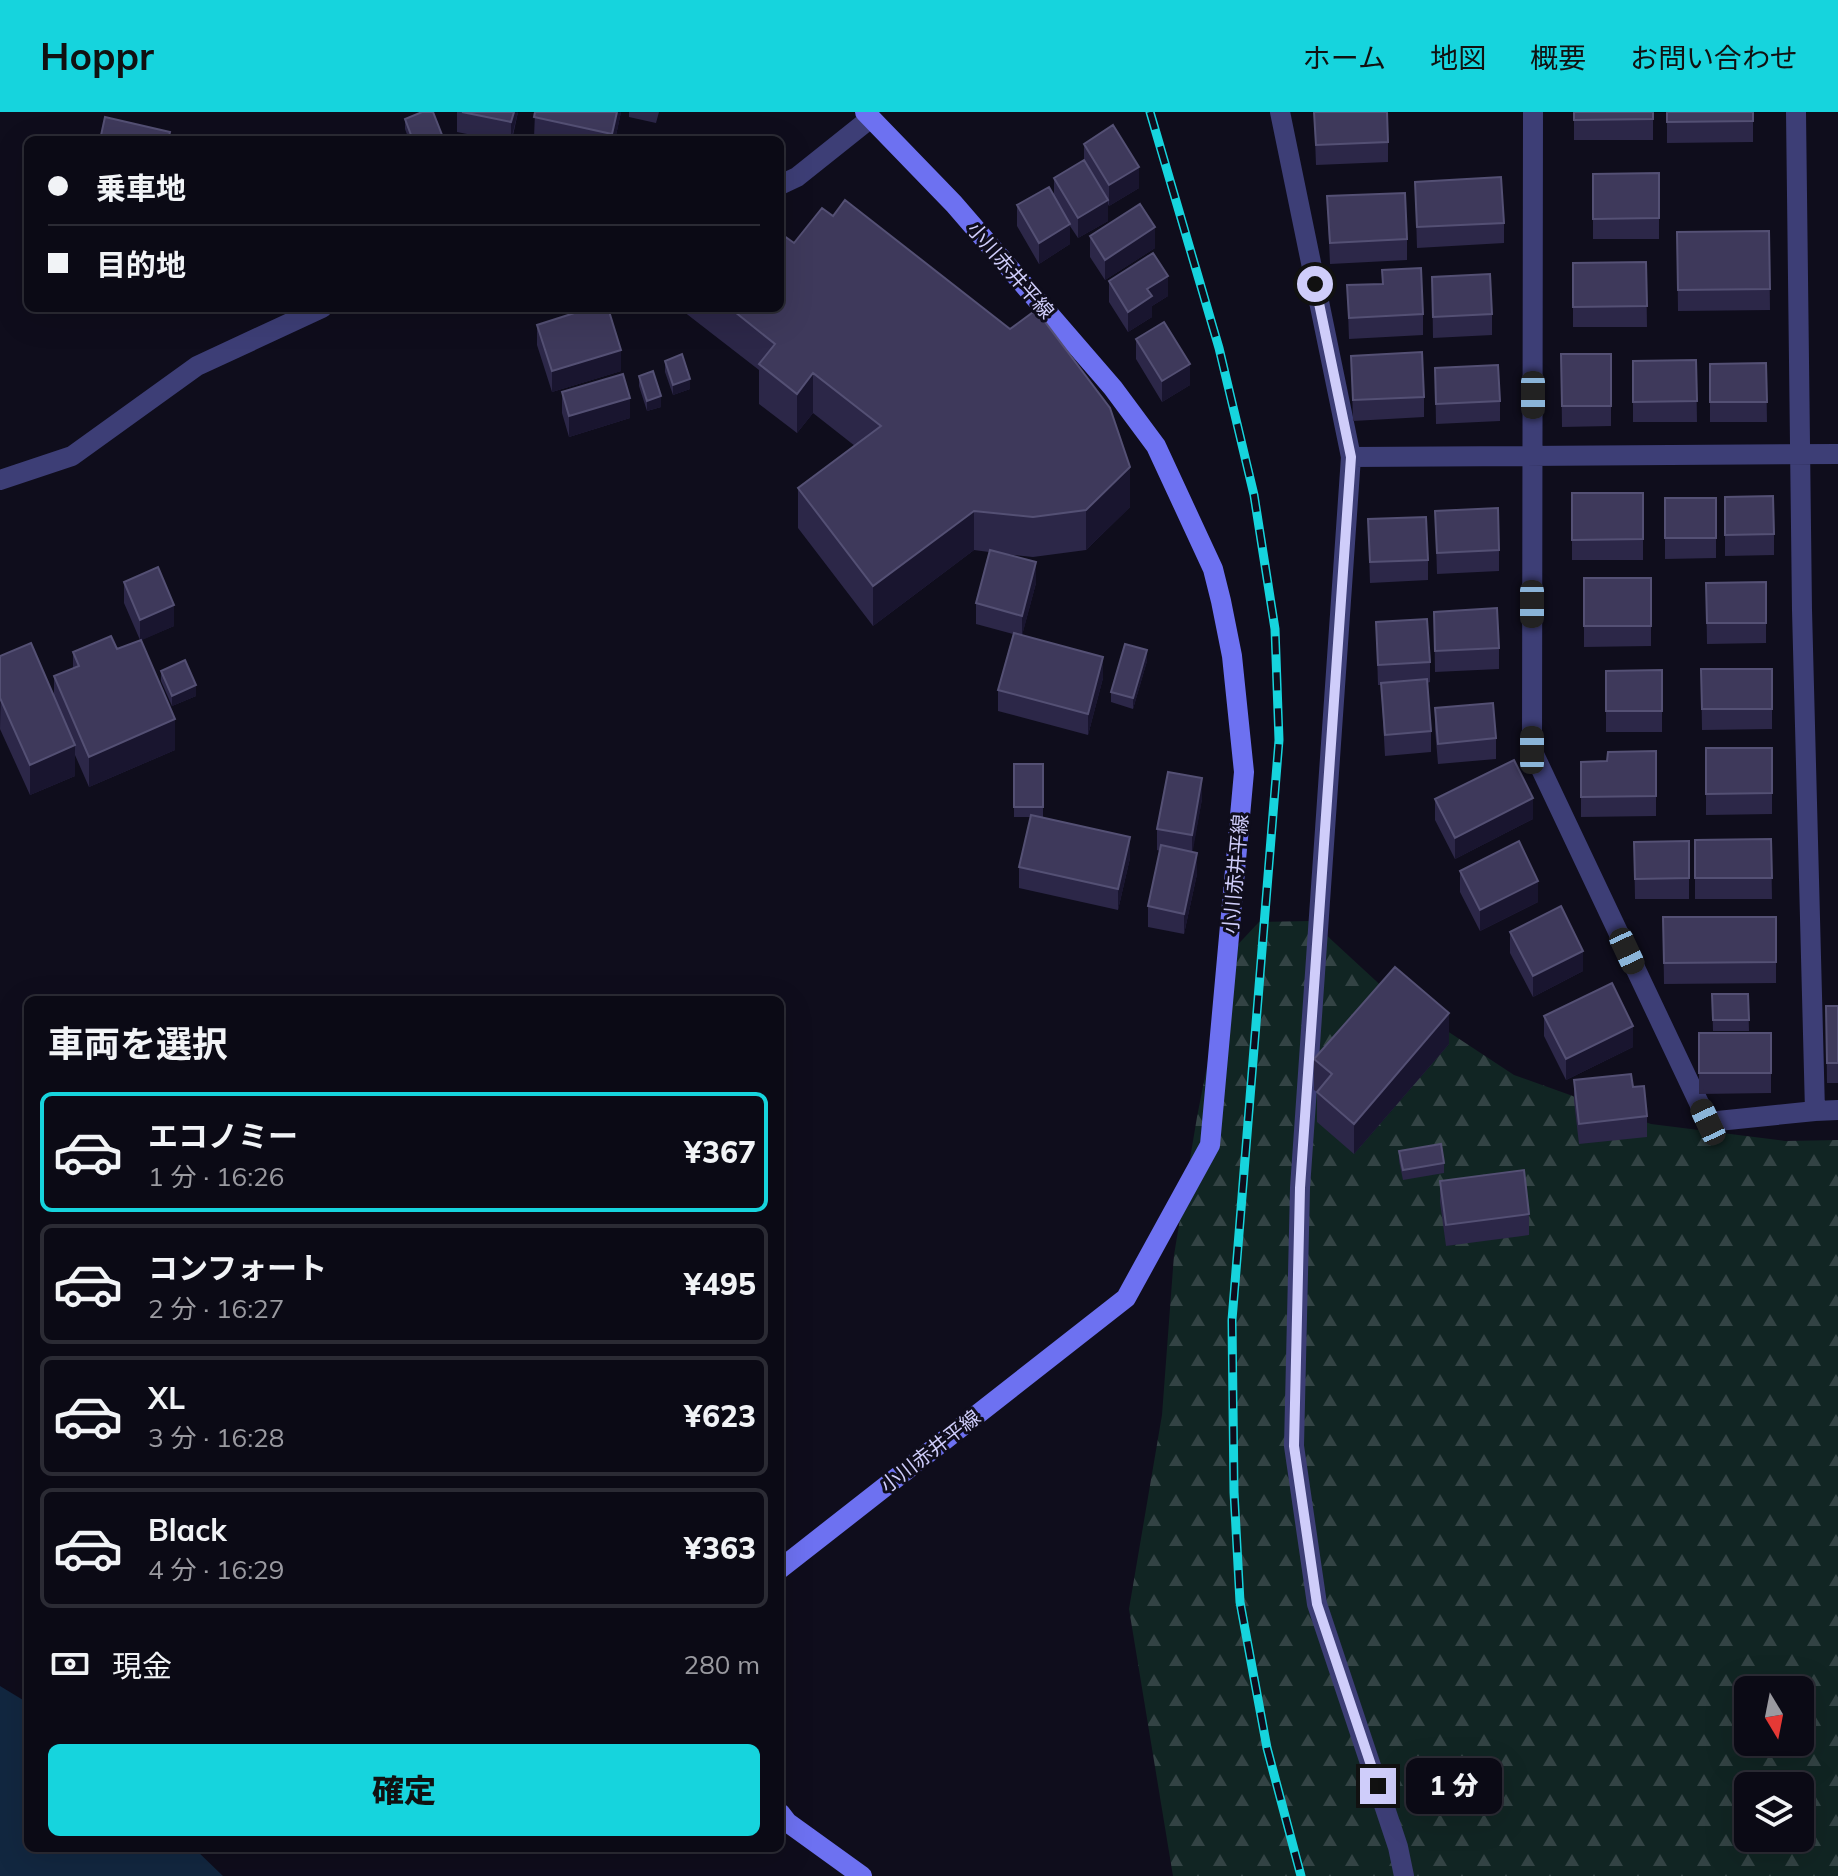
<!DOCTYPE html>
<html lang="ja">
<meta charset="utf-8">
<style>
body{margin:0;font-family:Mulish,"Noto Sans JP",sans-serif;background:#191822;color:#f1f3f6;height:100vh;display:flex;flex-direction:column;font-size:30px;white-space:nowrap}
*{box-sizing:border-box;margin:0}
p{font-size:26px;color:#9a9aa0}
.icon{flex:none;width:44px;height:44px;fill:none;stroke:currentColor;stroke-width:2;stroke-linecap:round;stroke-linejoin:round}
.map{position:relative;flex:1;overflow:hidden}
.sheet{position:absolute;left:24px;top:884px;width:760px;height:856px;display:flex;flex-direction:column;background:#0b0a15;border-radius:12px;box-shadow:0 8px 32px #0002,0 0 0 2px #2b2b34}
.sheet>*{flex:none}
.guide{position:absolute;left:24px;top:24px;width:760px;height:176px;border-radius:12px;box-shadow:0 8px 32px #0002,0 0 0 2px #2b2b34;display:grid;align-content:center;height:176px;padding:0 24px;background:#0b0a15}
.needle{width:52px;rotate:170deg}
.controls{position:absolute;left:1734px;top:1564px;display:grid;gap:16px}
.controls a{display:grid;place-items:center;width:80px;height:80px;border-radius:12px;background:#0b0a15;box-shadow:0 8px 32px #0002,0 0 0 2px #2b2b34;font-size:40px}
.end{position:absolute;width:36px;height:36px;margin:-18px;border:10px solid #cfcdfa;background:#111;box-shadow:0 0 0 4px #111}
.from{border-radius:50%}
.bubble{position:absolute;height:56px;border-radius:12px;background:#0b0a15;box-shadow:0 8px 32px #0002,0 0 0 2px #2b2b34;font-size:26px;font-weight:800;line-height:56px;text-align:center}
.car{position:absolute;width:24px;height:48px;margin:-24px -12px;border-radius:10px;box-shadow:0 0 6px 2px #0007;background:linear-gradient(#222 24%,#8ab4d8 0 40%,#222 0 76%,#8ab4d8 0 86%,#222 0)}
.guide b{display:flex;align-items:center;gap:28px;height:76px;font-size:30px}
.guide b+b{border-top:2px solid #2b2b34}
.guide i{width:20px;height:20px;background:#f1f3f6}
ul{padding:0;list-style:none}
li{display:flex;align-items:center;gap:24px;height:120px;margin:0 16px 12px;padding:0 8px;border:4px solid #2b2b34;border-radius:12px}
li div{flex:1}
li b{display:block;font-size:30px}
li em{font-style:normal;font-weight:800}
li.selected{border-color:#16d4dd}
li>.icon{width:72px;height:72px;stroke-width:1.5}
h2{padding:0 24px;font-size:36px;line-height:96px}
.pay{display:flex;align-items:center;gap:20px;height:88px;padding:0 24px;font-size:30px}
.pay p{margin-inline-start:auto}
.primary-button{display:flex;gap:16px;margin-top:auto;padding:16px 24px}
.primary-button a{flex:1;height:92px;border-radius:12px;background:#16d4dd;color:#111;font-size:32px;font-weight:800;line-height:92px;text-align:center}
header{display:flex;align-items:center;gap:48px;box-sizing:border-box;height:112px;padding:0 40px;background:#16d4dd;color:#111}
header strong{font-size:38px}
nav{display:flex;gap:44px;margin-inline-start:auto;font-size:28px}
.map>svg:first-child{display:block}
.forest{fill:url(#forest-firs);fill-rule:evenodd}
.water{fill:#122740}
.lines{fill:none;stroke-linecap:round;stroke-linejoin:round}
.minor{stroke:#3d3e76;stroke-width:20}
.secondary{stroke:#6d71f1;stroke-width:20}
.rail-casing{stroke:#16d4dd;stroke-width:9}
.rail{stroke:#0f0d1c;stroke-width:6;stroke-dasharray:18;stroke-linecap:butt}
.wall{fill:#2c2748}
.shaded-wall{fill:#19152f}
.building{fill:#3e395b;stroke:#545074;stroke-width:2}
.route{stroke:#cfcdfa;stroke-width:10}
.labels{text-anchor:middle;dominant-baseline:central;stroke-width:6;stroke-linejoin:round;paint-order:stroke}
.street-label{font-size:20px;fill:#cfcdfa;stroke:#0f0d1c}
</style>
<header>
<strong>Hoppr</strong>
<nav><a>ホーム</a><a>地図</a><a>概要</a><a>お問い合わせ</a></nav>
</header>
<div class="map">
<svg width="1838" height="1764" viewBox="0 0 1838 1764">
<defs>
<pattern id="forest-firs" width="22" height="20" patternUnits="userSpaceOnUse" patternTransform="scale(2)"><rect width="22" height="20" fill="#112523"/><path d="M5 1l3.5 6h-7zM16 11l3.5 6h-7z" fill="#334344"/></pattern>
</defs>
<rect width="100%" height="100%" fill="#0f0d1c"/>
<!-- forest -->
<path class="forest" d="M 1311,809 L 1388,880 L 1514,963 L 1651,1012 L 1785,1029 L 1838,1028 L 1838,1764 L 1173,1764 L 1129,1497 L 1162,1303 L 1174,1143 L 1197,1005 L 1229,842 L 1259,810 ZM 1748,1578 L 1800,1578 L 1800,1630 L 1748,1630 ZM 1748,1674 L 1800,1674 L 1800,1726 L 1748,1726 Z"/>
<!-- water -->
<path class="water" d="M 0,1574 L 28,1591 L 28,1736 L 194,1736 L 223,1764 L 0,1764 Z"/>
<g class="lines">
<!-- minor -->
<path class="minor" d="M 1280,0 L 1351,345 L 1300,1076 L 1294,1334 L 1317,1492 L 1398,1735 L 1404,1764
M 1533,0 L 1532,638 L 1708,1010 L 1815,999 L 1802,498 L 1796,0
M 780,73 L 797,65 L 871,6
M 1351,345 L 1838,342
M 0,368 L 72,344 L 197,254 L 322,196
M 1815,999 L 1838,998"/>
<!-- secondary -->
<path class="secondary" d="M 780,1457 L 1126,1186 L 1210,1033 L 1244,660 L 1232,544 L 1221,489 L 1213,457 L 1156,334 L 1113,276 L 954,92 L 865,0
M 780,1701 L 787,1710 L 862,1764"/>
<!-- rail casing -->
<g class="rail-casing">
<path id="rail" d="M 1150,0 L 1219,236 L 1254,383 L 1275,517 L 1279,628 L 1232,1208 L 1234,1380 L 1240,1490 L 1267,1636 L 1301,1764"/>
</g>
<!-- rail -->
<use href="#rail" class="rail"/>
</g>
<!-- wall -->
<path class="wall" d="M 457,0 L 518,0 L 512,28 L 497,28 L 457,20 Z
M 535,0 L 621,0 L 615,28 L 545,28 L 534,26 Z
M 629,0 L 659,0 L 656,11 L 629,5 Z
M 1314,0 L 1388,30 L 1388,50 L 1316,53 Z
M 1574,0 L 1653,7 L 1653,28 L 1574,28 Z
M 1667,0 L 1753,0 L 1753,30 L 1667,31 Z
M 405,7 L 444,28 L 409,28 L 405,17 Z
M 1084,32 L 1139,76 L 1109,94 L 1108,92 L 1108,109 L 1078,126 L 1070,114 L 1070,132 L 1039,152 L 1017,114 L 1017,93 L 1054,84 L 1054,66 L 1084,49 Z
M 1659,61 L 1659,127 L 1593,127 L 1593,62 Z
M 1415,70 L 1504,111 L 1504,131 L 1417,136 Z
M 1327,84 L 1407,127 L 1407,148 L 1330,152 Z
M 1769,119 L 1770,198 L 1678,199 L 1677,120 Z
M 1090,124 L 1155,136 L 1105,168 L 1090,145 Z
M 1646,150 L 1647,215 L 1573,215 L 1573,151 Z
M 1382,158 L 1423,202 L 1423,223 L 1349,227 L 1347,173 L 1382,172 Z
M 1432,165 L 1492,202 L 1492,223 L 1433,226 Z
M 1109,169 L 1168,184 L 1152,194 L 1152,205 L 1128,220 L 1109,190 Z
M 679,196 L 780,196 L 1130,395 L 1086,438 L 1033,445 L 1005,442 L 1036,471 L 1022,523 L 1103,566 L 1088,623 L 998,599 L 998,578 L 1013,522 L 976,512 L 976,491 L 989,440 L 974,438 L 873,514 L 798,416 L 798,376 L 855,334 L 813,301 L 797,321 L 759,292 L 759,258 Z
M 537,213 L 621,259 L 552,280 L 537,233 Z
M 1136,227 L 1190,273 L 1162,290 L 1136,247 Z
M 1561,242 L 1611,242 L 1611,314 L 1562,315 Z
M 1351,244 L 1424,285 L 1424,305 L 1353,309 Z
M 1696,248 L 1697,310 L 1633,310 L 1633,249 Z
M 665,249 L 690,277 L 673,283 L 665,260 Z
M 1766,251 L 1767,310 L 1710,310 L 1710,252 Z
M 1435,256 L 1500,289 L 1500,309 L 1436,312 Z
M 639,264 L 661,295 L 647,299 L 639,274 Z
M 562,280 L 630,306 L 569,325 L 562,301 Z
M 1572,381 L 1643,381 L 1643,448 L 1572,448 Z
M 1725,385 L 1774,422 L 1774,443 L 1725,444 Z
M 1665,386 L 1716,386 L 1716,446 L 1665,447 Z
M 1435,399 L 1499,438 L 1499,459 L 1437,462 Z
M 1368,407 L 1428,448 L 1428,468 L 1370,471 Z
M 1584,466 L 1651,466 L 1651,534 L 1584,535 Z
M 124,470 L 174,514 L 141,528 L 175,638 L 89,675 L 75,643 L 75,664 L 30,683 L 0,617 L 0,544 L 54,585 L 54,564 L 73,556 L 73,540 L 117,537 L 140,528 L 124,491 Z
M 1766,470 L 1766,531 L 1707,532 L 1706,471 Z
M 1434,500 L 1499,536 L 1499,557 L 1435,560 Z
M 1376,510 L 1430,550 L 1430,570 L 1427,571 L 1431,619 L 1431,640 L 1385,644 L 1381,573 L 1378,573 Z
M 1147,549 L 1133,597 L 1111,590 L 1111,580 Z
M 1701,557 L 1772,597 L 1772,617 L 1702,618 Z
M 161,559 L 196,584 L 172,594 L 161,569 Z
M 1606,559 L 1662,599 L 1662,620 L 1606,620 Z
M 1435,596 L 1496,626 L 1496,647 L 1438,652 L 1435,617 Z
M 1706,636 L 1772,636 L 1772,702 L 1706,703 Z
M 1581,650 L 1656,684 L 1656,704 L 1581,705 Z
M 1014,652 L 1043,652 L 1043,705 L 1130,746 L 1118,798 L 1019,776 L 1019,755 L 1031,705 L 1014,705 Z
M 1202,687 L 1192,740 L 1197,762 L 1184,822 L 1148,815 L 1148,794 L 1160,739 L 1157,738 L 1157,717 Z
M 1435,687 L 1533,707 L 1455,747 L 1435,708 Z
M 1771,727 L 1772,787 L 1695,787 L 1695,728 Z
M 1634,730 L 1689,766 L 1689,787 L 1635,787 Z
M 1460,759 L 1538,790 L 1480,819 L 1460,780 Z
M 1663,805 L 1776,805 L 1776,871 L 1664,872 Z
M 1510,820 L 1583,859 L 1533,885 L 1510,841 Z
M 1712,882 L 1748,882 L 1749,919 L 1713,919 Z
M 1826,894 L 1838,894 L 1838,971 L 1827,971 Z
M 1544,904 L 1633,935 L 1566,968 L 1544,924 Z
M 1699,921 L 1771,961 L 1771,981 L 1699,982 Z
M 1449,932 L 1354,1042 L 1317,1010 L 1317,980 L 1314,978 L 1314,947 Z
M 1574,968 L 1647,1004 L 1647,1025 L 1579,1032 L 1574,989 Z
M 1399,1039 L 1444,1051 L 1444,1061 L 1403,1068 L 1399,1049 Z
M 1440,1069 L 1529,1102 L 1529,1123 L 1446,1134 L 1440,1090 Z"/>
<!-- shaded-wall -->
<path class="shaded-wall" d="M 514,0 L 518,0 L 511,28 L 511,10 Z
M 617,0 L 621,0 L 615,28 L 612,28 L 612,22 Z
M 1139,55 L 1139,76 L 1109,94 L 1109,73 Z
M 1108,88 L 1108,109 L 1078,126 L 1078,106 Z
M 1070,112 L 1070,132 L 1039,152 L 1039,131 Z
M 1155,115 L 1155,136 L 1105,168 L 1105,148 Z
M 1168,164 L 1168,184 L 1152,194 L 1152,205 L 1128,220 L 1128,200 L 1147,177 Z
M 621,238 L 621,259 L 552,280 L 552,259 Z
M 1190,252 L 1190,273 L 1162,290 L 1162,269 Z
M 813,261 L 813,301 L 797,321 L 797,282 Z
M 690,267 L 690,277 L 673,283 L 673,273 Z
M 661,284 L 661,295 L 647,299 L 647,289 Z
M 630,286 L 630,306 L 569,325 L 569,304 Z
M 1130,355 L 1130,395 L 1086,438 L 1086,398 Z
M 974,399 L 974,438 L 873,514 L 873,474 Z
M 1036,450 L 1036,471 L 1022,524 L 1022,504 Z
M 174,493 L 174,514 L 140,529 L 140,508 Z
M 1147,538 L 1147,549 L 1133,597 L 1133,586 Z
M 1103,545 L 1103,566 L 1088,623 L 1088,602 Z
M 196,573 L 196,584 L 172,594 L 172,584 Z
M 0,586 L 1,586 L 0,617 Z
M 175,607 L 175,638 L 89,675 L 89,645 Z
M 75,633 L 75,664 L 30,683 L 30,653 Z
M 1202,666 L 1202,687 L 1192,744 L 1192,723 Z
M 1533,686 L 1533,707 L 1455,747 L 1455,726 Z
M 1130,725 L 1130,746 L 1118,798 L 1118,777 Z
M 1197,741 L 1197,762 L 1184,822 L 1184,802 Z
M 1538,769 L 1538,790 L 1480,819 L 1480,798 Z
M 1583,839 L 1583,859 L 1533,885 L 1533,864 Z
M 1449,901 L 1449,932 L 1354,1042 L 1354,1012 Z
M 1633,914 L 1633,935 L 1566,968 L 1566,947 Z"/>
<!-- building -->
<path class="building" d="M 422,0 L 433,0 L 444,28 L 413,28 L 405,7 Z
M 462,0 L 514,0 L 511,10 Z
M 535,0 L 617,0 L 612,22 L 534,5 Z
M 1314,0 L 1387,0 L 1388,30 L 1316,33 Z
M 1574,0 L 1653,0 L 1653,7 L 1574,8 Z
M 1667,0 L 1753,0 L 1753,9 L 1667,10 Z
M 105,5 L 170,20 L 168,28 L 100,28 Z
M 1113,13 L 1139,55 L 1109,73 L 1084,32 Z
M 1084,48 L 1108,88 L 1078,106 L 1054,66 Z
M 1659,61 L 1659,106 L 1593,107 L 1593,62 Z
M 1501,65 L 1504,111 L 1417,115 L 1415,70 Z
M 1049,75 L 1070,112 L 1039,131 L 1017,93 Z
M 1405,81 L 1407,127 L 1330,131 L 1327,84 Z
M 845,88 L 1010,217 L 1036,198 L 1110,296 L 1130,355 L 1086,398 L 1033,405 L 974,399 L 873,474 L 798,376 L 881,314 L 813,261 L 797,282 L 759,252 L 775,232 L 730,196 L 780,196 L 780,121 L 794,131 L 822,96 L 833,104 Z
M 1140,92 L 1155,115 L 1105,148 L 1090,124 Z
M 1769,119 L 1770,177 L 1678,178 L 1677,120 Z
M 1153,141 L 1168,164 L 1147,177 L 1152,184 L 1128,200 L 1109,169 Z
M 1646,150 L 1647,194 L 1573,195 L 1573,151 Z
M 1421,156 L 1423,202 L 1349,206 L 1347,173 L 1383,172 L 1382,158 Z
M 1490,162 L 1492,202 L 1433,205 L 1432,165 Z
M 590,196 L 608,196 L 621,238 L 552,259 L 537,213 Z
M 1164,210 L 1190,252 L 1162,269 L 1136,227 Z
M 1422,240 L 1424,285 L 1353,288 L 1351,244 Z
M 682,242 L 690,267 L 673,273 L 665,249 Z
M 1561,242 L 1611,242 L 1611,294 L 1562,294 Z
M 1696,248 L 1697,289 L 1633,290 L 1633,249 Z
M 1766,251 L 1767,290 L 1710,290 L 1710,252 Z
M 1498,253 L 1500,289 L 1436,292 L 1435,256 Z
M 653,259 L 661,284 L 647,289 L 639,264 Z
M 623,262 L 630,286 L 569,304 L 562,280 Z
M 1572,381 L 1643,381 L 1643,427 L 1572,428 Z
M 1773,384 L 1774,422 L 1725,423 L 1725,385 Z
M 1665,386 L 1716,386 L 1716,426 L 1665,426 Z
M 1498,396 L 1499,438 L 1437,441 L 1435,399 Z
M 1426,405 L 1428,448 L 1370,450 L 1368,407 Z
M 990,438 L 1036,450 L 1022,504 L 976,491 Z
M 158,455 L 174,493 L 140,508 L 124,470 Z
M 1584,466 L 1651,466 L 1651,514 L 1584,514 Z
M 1766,470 L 1766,511 L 1707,511 L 1706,471 Z
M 1497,496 L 1499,536 L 1435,539 L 1434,500 Z
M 1427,507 L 1430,550 L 1378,553 L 1376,510 Z
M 1014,521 L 1103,545 L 1088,602 L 998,578 Z
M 111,524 L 117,537 L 141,528 L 175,607 L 89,645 L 54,564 L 79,554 L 73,540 Z
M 31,531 L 75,633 L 30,653 L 0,586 L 0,544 Z
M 1125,532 L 1147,538 L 1133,586 L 1111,580 Z
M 185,548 L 196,573 L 172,584 L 161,559 Z
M 1701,557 L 1772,557 L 1772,597 L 1702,597 Z
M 1662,558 L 1662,599 L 1606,599 L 1606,559 Z
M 1427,567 L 1431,619 L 1385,623 L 1381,571 Z
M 1493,591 L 1496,626 L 1438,632 L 1435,596 Z
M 1706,636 L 1772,636 L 1772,681 L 1706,682 Z
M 1656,639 L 1656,684 L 1581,685 L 1581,650 L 1607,649 L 1608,640 Z
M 1514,648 L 1533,686 L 1455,726 L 1435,687 Z
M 1014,652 L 1043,652 L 1043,695 L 1014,695 Z
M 1168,660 L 1202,666 L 1192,723 L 1157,717 Z
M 1031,703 L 1130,725 L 1118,777 L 1019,755 Z
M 1771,727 L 1772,766 L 1695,766 L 1695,728 Z
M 1519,729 L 1538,769 L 1480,798 L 1460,759 Z
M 1689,729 L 1689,766 L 1635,767 L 1634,730 Z
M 1161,733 L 1197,741 L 1184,802 L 1148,794 Z
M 1561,794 L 1583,839 L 1533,864 L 1510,820 Z
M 1663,805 L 1776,805 L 1776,850 L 1664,851 Z
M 1395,855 L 1449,901 L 1354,1012 L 1317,980 L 1332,962 L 1314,947 Z
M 1612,871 L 1633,914 L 1566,947 L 1544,904 Z
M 1712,882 L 1748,882 L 1749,908 L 1713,908 Z
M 1826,894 L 1838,894 L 1838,951 L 1827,951 Z
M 1699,921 L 1771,921 L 1771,961 L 1699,961 Z
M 1631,962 L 1633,975 L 1644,974 L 1647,1004 L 1579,1012 L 1574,968 Z
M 1441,1032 L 1444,1051 L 1403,1058 L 1399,1039 Z
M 1524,1058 L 1529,1102 L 1446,1113 L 1440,1069 Z"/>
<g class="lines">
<!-- route -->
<path class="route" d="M 1315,172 L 1351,345 L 1300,1076 L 1294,1334 L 1317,1492 L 1378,1674"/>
</g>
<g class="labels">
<!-- street labels -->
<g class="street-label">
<text transform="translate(1011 158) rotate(49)">小川赤井平線</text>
<text transform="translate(1235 762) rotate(-85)">小川赤井平線</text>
<text transform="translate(930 1339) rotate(-38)">小川赤井平線</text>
</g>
</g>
</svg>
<div class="controls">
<a><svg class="needle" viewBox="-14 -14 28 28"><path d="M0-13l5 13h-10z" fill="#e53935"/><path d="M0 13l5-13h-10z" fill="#9a9aa0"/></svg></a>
<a><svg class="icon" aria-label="layers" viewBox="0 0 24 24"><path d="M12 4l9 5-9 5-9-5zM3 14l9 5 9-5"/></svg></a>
</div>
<i class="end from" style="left:1315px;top:172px"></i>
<i class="end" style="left:1378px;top:1674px"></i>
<div class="bubble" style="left:1406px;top:1646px;width:96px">1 分</div>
<i class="car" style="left:1533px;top:283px;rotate:180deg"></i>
<i class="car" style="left:1532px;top:492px;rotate:180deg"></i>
<i class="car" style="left:1532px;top:638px;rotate:0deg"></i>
<i class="car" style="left:1627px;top:839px;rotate:155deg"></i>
<i class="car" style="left:1708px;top:1010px;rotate:335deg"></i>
<div class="guide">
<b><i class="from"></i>乗車地</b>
<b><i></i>目的地</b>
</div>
<section class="sheet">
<h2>車両を選択</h2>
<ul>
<li class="selected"><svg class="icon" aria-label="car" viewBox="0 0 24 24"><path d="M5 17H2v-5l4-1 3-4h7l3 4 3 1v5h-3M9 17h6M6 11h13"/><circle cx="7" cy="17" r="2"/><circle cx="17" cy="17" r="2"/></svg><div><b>エコノミー</b><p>1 分 · 16:26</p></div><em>¥367</em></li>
<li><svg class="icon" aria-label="car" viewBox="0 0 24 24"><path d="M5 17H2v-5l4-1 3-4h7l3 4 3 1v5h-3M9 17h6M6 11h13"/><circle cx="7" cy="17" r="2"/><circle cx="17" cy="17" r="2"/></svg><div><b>コンフォート</b><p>2 分 · 16:27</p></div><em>¥495</em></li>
<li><svg class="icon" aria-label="car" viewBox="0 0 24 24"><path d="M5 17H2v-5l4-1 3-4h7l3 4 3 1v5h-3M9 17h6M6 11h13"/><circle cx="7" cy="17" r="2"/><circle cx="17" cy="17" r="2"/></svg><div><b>XL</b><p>3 分 · 16:28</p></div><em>¥623</em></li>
<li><svg class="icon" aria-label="car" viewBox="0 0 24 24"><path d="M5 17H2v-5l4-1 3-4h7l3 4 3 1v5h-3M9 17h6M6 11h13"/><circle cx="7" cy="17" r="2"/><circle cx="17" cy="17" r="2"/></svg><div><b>Black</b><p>4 分 · 16:29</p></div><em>¥363</em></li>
</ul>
<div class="pay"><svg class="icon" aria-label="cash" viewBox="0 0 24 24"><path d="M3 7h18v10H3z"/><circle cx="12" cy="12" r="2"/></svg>現金<p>280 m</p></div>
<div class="primary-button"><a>確定</a></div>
</section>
</div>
